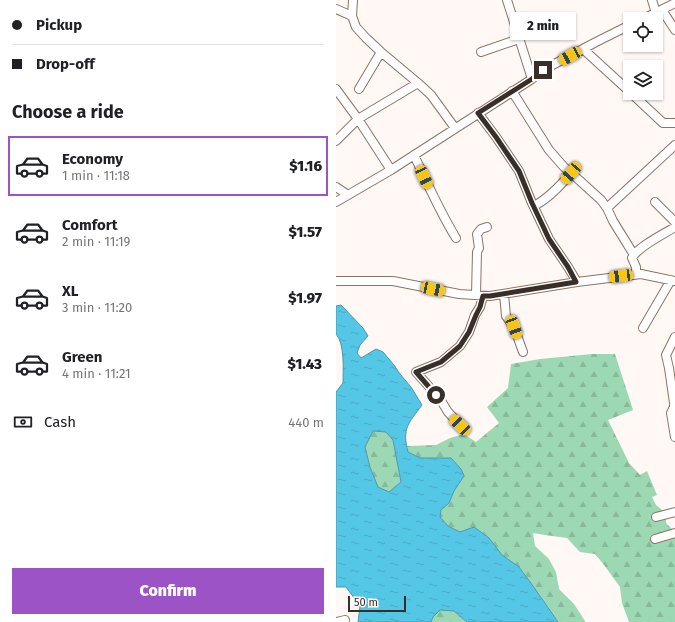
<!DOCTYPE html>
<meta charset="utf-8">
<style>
body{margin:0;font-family:"Fira Sans",sans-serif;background:#f2f2f2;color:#202124;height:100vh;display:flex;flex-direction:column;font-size:15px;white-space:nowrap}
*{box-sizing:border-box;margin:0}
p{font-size:13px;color:#757577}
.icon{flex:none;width:22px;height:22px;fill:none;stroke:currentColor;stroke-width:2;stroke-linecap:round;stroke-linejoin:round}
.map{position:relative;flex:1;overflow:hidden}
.sheet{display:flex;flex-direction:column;background:#fff;width:336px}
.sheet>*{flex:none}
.banner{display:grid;align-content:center;height:88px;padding:0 12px;background:#fff}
.tools{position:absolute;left:287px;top:12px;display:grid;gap:8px}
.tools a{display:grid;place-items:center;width:40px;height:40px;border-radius:0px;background:#fff;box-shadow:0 1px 3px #0004;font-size:20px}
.scale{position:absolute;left:12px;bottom:10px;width:58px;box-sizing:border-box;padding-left:4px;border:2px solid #3a2e28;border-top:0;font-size:11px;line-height:14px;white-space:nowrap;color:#3a2e28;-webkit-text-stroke:3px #fff8f5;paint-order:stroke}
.end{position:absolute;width:18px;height:18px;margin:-9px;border:5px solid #3a2e28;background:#fff;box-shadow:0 0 0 2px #fff}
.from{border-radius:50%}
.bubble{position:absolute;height:28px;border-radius:0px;background:#fff;box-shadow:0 1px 3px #0004;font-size:13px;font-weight:800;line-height:28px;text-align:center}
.car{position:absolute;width:12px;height:24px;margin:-12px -6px;border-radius:5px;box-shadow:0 0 3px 1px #0007;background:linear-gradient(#f5c518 24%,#345 0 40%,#f5c518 0 76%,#345 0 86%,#f5c518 0)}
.banner b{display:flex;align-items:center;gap:14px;height:38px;font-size:15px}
.banner b+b{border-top:1px solid #e0e0e0}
.banner i{width:10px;height:10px;background:#202124}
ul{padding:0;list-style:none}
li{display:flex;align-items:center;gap:12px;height:60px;margin:0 8px 6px;padding:0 4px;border:2px solid transparent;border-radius:0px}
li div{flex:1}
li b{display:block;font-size:15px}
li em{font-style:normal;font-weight:800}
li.active{border-color:#9b53c6}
li>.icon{width:36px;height:36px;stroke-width:1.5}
h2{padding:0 12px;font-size:18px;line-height:48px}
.pay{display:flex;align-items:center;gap:10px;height:44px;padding:0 12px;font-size:15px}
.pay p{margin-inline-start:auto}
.action{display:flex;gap:8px;margin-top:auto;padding:8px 12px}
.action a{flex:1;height:46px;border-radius:0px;background:#9b53c6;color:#fff;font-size:16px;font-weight:800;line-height:46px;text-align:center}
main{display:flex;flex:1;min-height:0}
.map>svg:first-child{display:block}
.forest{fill:url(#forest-firs)}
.water{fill:url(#water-ripples);stroke:#4c98ad;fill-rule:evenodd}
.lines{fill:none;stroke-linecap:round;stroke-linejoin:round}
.minor-casing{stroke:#8f7266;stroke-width:10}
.minor{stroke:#fff;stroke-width:8}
.route{stroke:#3a2e28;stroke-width:5}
</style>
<main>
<section class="sheet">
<div class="banner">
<b><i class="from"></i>Pickup</b>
<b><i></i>Drop-off</b>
</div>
<h2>Choose a ride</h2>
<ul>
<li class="active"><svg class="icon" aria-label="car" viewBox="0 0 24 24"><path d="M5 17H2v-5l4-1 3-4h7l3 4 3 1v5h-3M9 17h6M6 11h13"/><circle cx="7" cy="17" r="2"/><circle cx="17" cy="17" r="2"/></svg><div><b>Economy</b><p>1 min · 11:18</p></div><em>$1.16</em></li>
<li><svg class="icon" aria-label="car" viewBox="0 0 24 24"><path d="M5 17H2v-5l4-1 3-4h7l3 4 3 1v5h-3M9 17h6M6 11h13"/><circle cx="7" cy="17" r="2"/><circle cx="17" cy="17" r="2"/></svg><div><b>Comfort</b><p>2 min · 11:19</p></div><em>$1.57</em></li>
<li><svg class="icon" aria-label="car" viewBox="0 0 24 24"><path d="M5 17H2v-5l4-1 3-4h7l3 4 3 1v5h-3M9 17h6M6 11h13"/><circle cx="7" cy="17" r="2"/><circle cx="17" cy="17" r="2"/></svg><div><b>XL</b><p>3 min · 11:20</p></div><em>$1.97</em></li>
<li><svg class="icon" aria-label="car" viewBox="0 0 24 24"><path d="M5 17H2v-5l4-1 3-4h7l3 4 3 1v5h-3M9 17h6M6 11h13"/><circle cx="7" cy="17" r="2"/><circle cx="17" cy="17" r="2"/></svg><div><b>Green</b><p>4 min · 11:21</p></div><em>$1.43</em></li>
</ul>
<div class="pay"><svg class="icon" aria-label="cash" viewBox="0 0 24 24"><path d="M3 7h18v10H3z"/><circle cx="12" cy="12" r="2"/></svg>Cash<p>440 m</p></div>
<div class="action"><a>Confirm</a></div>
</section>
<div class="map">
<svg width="339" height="622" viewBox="0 0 339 622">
<defs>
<pattern id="forest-firs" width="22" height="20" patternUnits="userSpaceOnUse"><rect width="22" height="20" fill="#9cd8b3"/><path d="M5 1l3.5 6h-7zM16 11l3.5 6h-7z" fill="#87ba9a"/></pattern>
<pattern id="water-ripples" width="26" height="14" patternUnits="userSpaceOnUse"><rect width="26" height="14" fill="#54c6e6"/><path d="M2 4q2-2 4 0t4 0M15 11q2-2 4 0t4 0" fill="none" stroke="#4aaac5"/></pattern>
</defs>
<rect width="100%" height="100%" fill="#fff8f5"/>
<!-- forest -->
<path class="forest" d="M 256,354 L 279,354 L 297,410 L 272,420 L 293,463 L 304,475 L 311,471 L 321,495 L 316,497 L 320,505 L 330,513 L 330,523 L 339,532 L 339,622 L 293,622 L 286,603 L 284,587 L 268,565 L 259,554 L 244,552 L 231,538 L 209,535 L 197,533 L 199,546 L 213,559 L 220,572 L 223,589 L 238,604 L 249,621 L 249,622 L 222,622 L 197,586 L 183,567 L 166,555 L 153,538 L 124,532 L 112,526 L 104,517 L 105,510 L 113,503 L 118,491 L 128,476 L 125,469 L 115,458 L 84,458 L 72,452 L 71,446 L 100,445 L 114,438 L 128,434 L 140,442 L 163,423 L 151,407 L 172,388 L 175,364 L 204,359 Z
M 37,431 L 50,432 L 57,440 L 65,482 L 53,492 L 42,487 L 34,467 L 29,447 Z
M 104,610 L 118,611 L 131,622 L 95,622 L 97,617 Z"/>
<!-- water -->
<path class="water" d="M 5,305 L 27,328 L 32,336 L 24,345 L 21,353 L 25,358 L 40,349 L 47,352 L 58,365 L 64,374 L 75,387 L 86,405 C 72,424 66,428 72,452 L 84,458 L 115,458 L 125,469 L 128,476 L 118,491 L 113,503 L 105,510 L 104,517 L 112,526 L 124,532 L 138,527 L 153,538 L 166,555 L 183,567 L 197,586 L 222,622 L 131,622 L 118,611 L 104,610 L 97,617 L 95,622 L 22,622 L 24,606 L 10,587 L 0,587 L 0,392 L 7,383 C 7,370 9,344 0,334 L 0,306 ZM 37,431 L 50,432 L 57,440 L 65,482 L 53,492 L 42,487 L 34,467 L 29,447 Z"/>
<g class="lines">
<!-- minor casing -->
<g class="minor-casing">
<path id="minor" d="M 17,0 L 16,16 L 20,27 L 30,38 L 45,52 L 82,83 L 95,95 L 119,128
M 171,0 L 196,79
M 316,0 L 320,13
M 0,9 L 16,16
M 326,10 L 339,30
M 307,19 L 339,3
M 247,49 L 294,92
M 145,52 L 183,39
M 0,89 L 22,119 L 82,83
M 23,89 L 45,52
M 176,91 L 213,150 L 228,167 L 243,180 L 265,200 L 271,208 L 277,221 L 298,255
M 295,93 L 327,123 L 339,123
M 142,113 L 160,137 L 183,171 L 196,203 L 213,239 L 232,267 L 241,282
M 0,141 L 22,119 L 55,170
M 78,155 C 91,183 104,212 120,238
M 0,187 L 12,195
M 0,202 L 55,170 L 196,79 L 207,70 L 260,42 L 294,25
M 319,202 L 339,222
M 198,206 C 213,198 224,186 235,173
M 271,208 L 339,145
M 300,274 L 300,267 L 296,258 C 301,247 328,234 339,227
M 0,281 L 57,281 L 123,294 L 154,296 L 241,282 L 305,274 L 339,281
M 168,294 L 170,316 L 178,327 L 187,352
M 140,295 L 141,252 L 143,248 L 141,234 L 145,229 L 151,227
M 307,328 L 335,280
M 339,337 L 330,355 L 333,368 L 338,403 L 338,407 L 335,413 L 339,437
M 128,429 L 112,412 L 104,399 L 80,372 L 105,362 L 124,346 L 133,332 L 139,315 L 144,307 L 147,296
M 320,517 L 339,512
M 319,539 L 339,533
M 1,622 L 9,620"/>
</g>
<!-- minor -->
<use href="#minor" class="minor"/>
</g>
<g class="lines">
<!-- route -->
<path class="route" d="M 100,395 L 80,372 L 105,362 L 124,346 L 133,332 L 140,315 L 144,307 L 147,296 L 154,296 L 240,282 L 232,267 L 213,239 L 196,203 L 183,171 L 160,137 L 142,113 L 196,79 L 207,70"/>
</g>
</svg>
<div class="tools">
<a><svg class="icon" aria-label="locate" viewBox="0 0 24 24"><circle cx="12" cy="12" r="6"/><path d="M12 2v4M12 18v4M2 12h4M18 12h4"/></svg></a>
<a><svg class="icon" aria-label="layers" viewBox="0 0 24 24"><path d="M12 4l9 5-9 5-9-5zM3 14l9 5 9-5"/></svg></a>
</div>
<div class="scale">50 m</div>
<i class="end from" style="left:100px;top:395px"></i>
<i class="end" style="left:207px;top:70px"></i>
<div class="bubble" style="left:174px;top:12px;width:66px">2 min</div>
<i class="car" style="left:234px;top:56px;rotate:241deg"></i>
<i class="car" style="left:235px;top:173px;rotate:221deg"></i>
<i class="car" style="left:88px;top:177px;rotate:155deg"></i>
<i class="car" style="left:285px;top:276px;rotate:263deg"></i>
<i class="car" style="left:97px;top:289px;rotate:102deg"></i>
<i class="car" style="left:178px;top:327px;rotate:160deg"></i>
<i class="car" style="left:124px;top:425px;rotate:314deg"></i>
</div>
</main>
